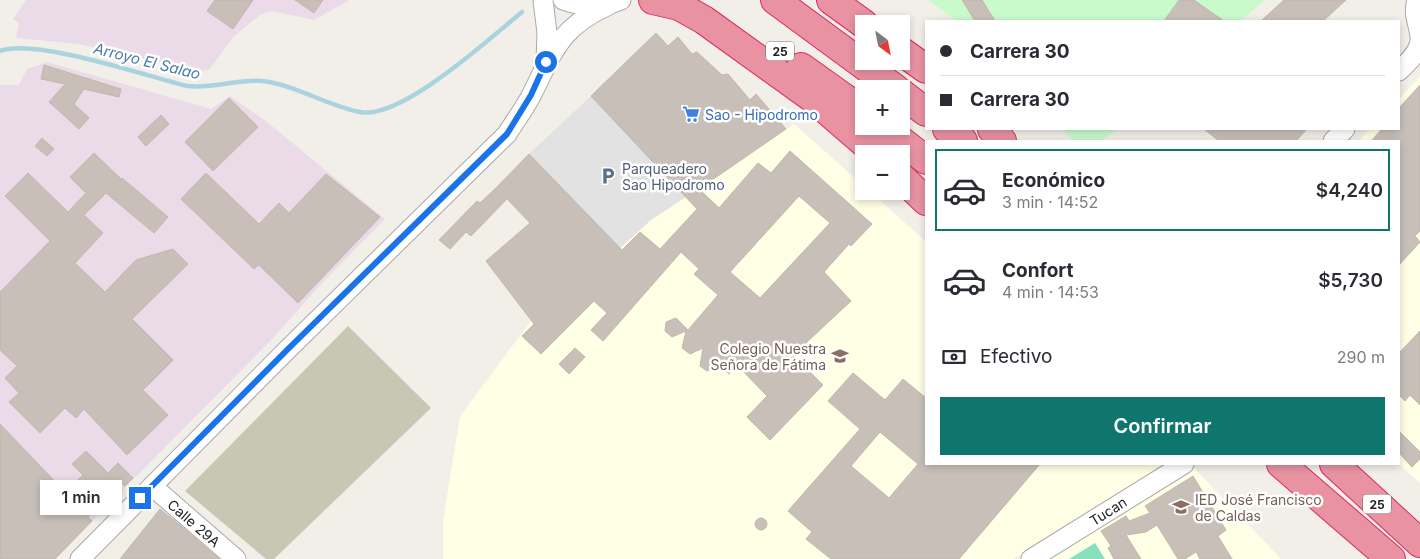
<!DOCTYPE html>
<html lang="es">
<meta charset="utf-8">
<style>
body{margin:0;font-family:Inter,sans-serif;background:#f2f2f3;color:#2b2b33;height:100vh;display:flex;flex-direction:column;font-size:19px;white-space:nowrap}
*{box-sizing:border-box;margin:0}
p{font-size:16px;color:#7c7c81}
.icon{flex:none;width:28px;height:28px;fill:none;stroke:currentColor;stroke-width:2;stroke-linecap:round;stroke-linejoin:round}
.map{position:relative;flex:1;overflow:hidden}
.panel{position:absolute;left:925px;top:140px;width:475px;height:325px;display:flex;flex-direction:column;background:#fff;border-radius:0px;box-shadow:0 2px 8px #0003}
.panel>*{flex:none}
.hud{position:absolute;left:925px;top:20px;width:475px;height:110px;border-radius:0px;box-shadow:0 2px 8px #0003;display:grid;align-content:center;height:110px;padding:0 15px;background:#fff}
.needle{width:32px;rotate:148deg}
.controls{position:absolute;left:855px;top:15px;display:grid;gap:10px}
.controls a{display:grid;place-items:center;width:55px;height:55px;border-radius:0px;background:#fff;box-shadow:0 2px 8px #0003;font-size:25px}
.end{position:absolute;width:22px;height:22px;margin:-11px;border:6px solid #1a73e8;background:#fff;box-shadow:0 0 0 2px #fff}
.from{border-radius:50%}
.bubble{position:absolute;height:35px;border-radius:0px;background:#fff;box-shadow:0 2px 8px #0003;font-size:16px;font-weight:600;line-height:35px;text-align:center}
.hud b{display:flex;align-items:center;gap:18px;height:48px;font-size:19px}
.hud b+b{border-top:1px solid #e1e1e2}
.hud i{width:12px;height:12px;background:#2b2b33}
ul{padding:9px 0 0;list-style:none}
li{display:flex;align-items:center;gap:15px;height:82px;margin:0 10px 8px;padding:0 5px;border:2px solid transparent;border-radius:0px}
li div{flex:1}
li b{display:block;font-size:19px}
li em{font-style:normal;font-weight:600}
li.selected{border-color:#0f766e}
li>.icon{width:45px;height:45px;stroke-width:1.5}
.pay{display:flex;align-items:center;gap:12px;height:55px;padding:0 15px;font-size:19px}
.pay p{margin-inline-start:auto}
.action{display:flex;gap:10px;margin-top:auto;padding:10px 15px}
.action a{flex:1;height:58px;border-radius:0px;background:#0f766e;color:#fff;font-size:20px;font-weight:600;line-height:58px;text-align:center}
.map>svg:first-child{display:block}
.industrial{fill:#ebdbe8}
.education{fill:#ffffe5}
.construction{fill:#c7c7b4}
.park{fill:#c8facc}
.pitch{fill:#88e0be}
.parking{fill:#e2e2e2}
.lines{fill:none;stroke-linecap:round;stroke-linejoin:round}
.stream{stroke:#aad3df;stroke-width:4.5}
.building{fill:#c7bfb8;stroke:#c4b6ab;fill-rule:evenodd}
.minor-casing{stroke:#a9a9a9;stroke-width:21}
.highway-casing{stroke:#dc2a67;stroke-width:30}
.minor{stroke:#fff;stroke-width:19}
.highway{stroke:#e892a2;stroke-width:28}
.route{stroke:#1a73e8;stroke-width:6}
.labels{text-anchor:middle;dominant-baseline:central;stroke-width:5;stroke-linejoin:round;paint-order:stroke}
.shield{fill:#fff;stroke:#646464;stroke-width:1}
.shield-label{font-size:12px;font-weight:bold;fill:#222}
.shop-label{font-size:14px;fill:#366cbe;stroke:#fff;text-anchor:start}
.service-label{font-size:14px;fill:#4e5e75;stroke:#fff;text-anchor:start}
.education-label{font-size:14px;fill:#785e54;stroke:#fff;text-anchor:end}
.street-label{font-size:14px;fill:#222;stroke:#fff}
.water-label{font-size:15px;font-style:italic;fill:#4a7aab;stroke:#fff}
</style>
<div class="map">
<svg width="1420" height="559" viewBox="0 0 1420 559">
<rect width="100%" height="100%" fill="#f2efe9"/>
<!-- industrial -->
<path class="industrial" d="M 26,0 L 350,0 L 314,20 L 272,11 L 260,15 L 233,37 L 209,70 L 201,71 L 78,44 L 16,38 L 19,23 L 13,19 Z
M 47,62 L 211,109 L 230,96 L 267,122 L 385,219 L 322,283 L 273,338 L 92,521 L 0,424 L 0,85 L 19,85 L 27,69 Z"/>
<!-- education -->
<path class="education" d="M 1420,76 L 1420,483 L 1399,464 L 1399,141 L 1359,141 L 1370,129 L 1399,129 L 1399,99 Z
M 794,124 L 864,186 L 864,191 L 870,191 L 926,242 L 926,464 L 1169,464 L 1013,559 L 443,559 L 443,521 L 460,416 L 531,321 L 563,299 L 651,220 Z
M 1194,468 L 1281,559 L 1048,559 Z"/>
<!-- construction -->
<path class="construction" d="M 348,326 L 431,408 L 274,559 L 266,559 L 185,491 Z"/>
<!-- park -->
<path class="park" d="M 928,0 L 1265,0 L 1240,21 L 957,21 Z
M 1062,129 L 1117,129 L 1102,141 L 1073,141 Z"/>
<!-- pitch -->
<path class="pitch" d="M 1095,543 L 1105,559 L 1069,559 Z"/>
<!-- parking -->
<path class="parking" d="M 591,96 L 686,197 L 651,220 L 620,248 L 529,154 Z"/>
<g class="lines">
<!-- stream -->
<path class="stream" d="M 0,51 C 36,38 146,76 187,86 C 214,89 237,79 262,81 C 293,84 328,106 360,112 C 401,120 490,38 522,12"/>
</g>
<!-- building -->
<path class="building" d="M 215,0 L 253,0 L 233,29 L 207,11 Z
M 295,0 L 323,0 L 314,13 Z
M 962,0 L 982,0 L 995,21 L 975,21 Z
M 1179,0 L 1194,0 L 1224,21 L 1164,21 Z
M 1284,0 L 1346,0 L 1323,21 L 1261,21 Z
M 656,33 L 668,46 L 678,37 L 692,54 L 697,52 L 722,75 L 728,74 L 750,100 L 756,94 L 786,129 L 699,189 L 719,208 L 758,163 L 771,173 L 790,151 L 872,224 L 851,246 L 849,244 L 824,272 L 851,301 L 793,355 L 823,385 L 770,440 L 747,417 L 767,396 L 737,365 L 729,374 L 720,366 L 707,371 L 700,366 L 703,348 L 690,354 L 682,348 L 686,331 L 672,337 L 665,331 L 666,322 L 676,318 L 688,330 L 718,295 L 694,274 L 699,269 L 681,252 L 603,341 L 591,330 L 607,313 L 594,301 L 541,354 L 522,336 L 534,324 L 486,261 L 530,223 L 507,199 L 471,236 L 466,232 L 450,249 L 439,240 L 477,201 L 480,203 L 496,188 L 529,154 L 622,250 L 640,232 L 660,249 L 697,209 L 591,96 ZM 799,196 L 830,223 L 760,298 L 730,272 Z
M 44,65 L 121,89 L 119,97 L 84,89 L 74,104 L 89,118 L 79,129 L 49,102 L 65,84 L 41,79 Z
M 1420,85 L 1420,231 L 1415,236 L 1420,242 L 1399,265 L 1399,141 L 1371,141 L 1382,129 L 1399,129 L 1399,108 Z
M 229,98 L 258,127 L 213,171 L 185,142 Z
M 161,115 L 169,124 L 146,146 L 138,137 Z
M 1204,129 L 1307,129 L 1296,141 L 1219,141 Z
M 42,138 L 54,149 L 47,156 L 35,146 Z
M 94,153 L 121,179 L 122,178 L 168,217 L 154,233 L 106,193 L 84,215 L 103,233 L 75,263 L 105,292 L 136,260 L 173,249 L 188,264 L 132,319 L 173,360 L 143,390 L 168,415 L 127,455 L 84,409 L 76,418 L 65,408 L 40,433 L 9,402 L 19,393 L 5,378 L 17,366 L 0,350 L 0,292 L 50,241 L 5,196 L 28,173 L 68,212 L 86,193 L 70,177 Z
M 206,173 L 259,224 L 279,203 L 289,213 L 326,174 L 380,217 L 298,303 L 259,265 L 254,269 L 181,199 Z
M 1420,331 L 1420,405 L 1410,395 L 1405,401 L 1399,395 L 1399,353 Z
M 575,348 L 585,357 L 569,374 L 559,364 Z
M 853,373 L 885,400 L 903,379 L 926,398 L 926,464 L 1040,464 L 959,559 L 831,559 L 806,539 L 812,532 L 788,511 L 860,429 L 828,401 ZM 880,432 L 918,464 L 889,498 L 851,466 Z
M 0,424 L 65,492 L 83,475 L 72,464 L 86,451 L 108,473 L 118,463 L 133,478 L 125,486 L 122,483 L 88,517 L 92,521 L 55,559 L 0,559 Z
M 1399,431 L 1420,452 L 1420,459 L 1412,467 L 1399,453 Z
M 1193,476 L 1226,530 L 1218,536 L 1232,559 L 1200,559 L 1196,552 L 1185,559 L 1178,559 L 1157,525 L 1146,532 L 1126,535 L 1141,559 L 1114,559 L 1108,548 L 1111,546 L 1101,531 L 1126,516 L 1129,521 L 1150,513 L 1145,506 Z
M 160,509 L 181,526 L 219,559 L 120,559 Z
M755 524a6 6 0 1 1 12 0a6 6 0 1 1-12 0Z"/>
<g class="lines">
<!-- minor casing -->
<g class="minor-casing">
<path id="minor" d="M 543,0 L 547,33 L 546,61
M 563,0 C 583,7 602,8 621,0
M 1399,71 C 1407,63 1420,52 1420,39 C 1420,25 1412,16 1417,0
M 1333,141 L 1345,129
M 152,486 L 236,559
M 80,559 L 287,350 L 507,134 C 515,121 525,108 532,94 C 554,50 560,27 609,5
M 1031,559 L 1184,464"/>
</g>
<!-- highway casing -->
<g class="highway-casing">
<path id="highway" d="M 653,0 L 679,6 L 704,20 L 811,97 L 877,154
M 775,0 L 896,89
M 831,0 L 864,24
M 901,51 L 926,69
M 801,67 L 864,112
M 901,93 L 926,112
M 882,126 L 926,160
M 947,129 L 963,141
M 992,129 L 1002,141
M 901,177 L 926,201
M 1281,464 L 1391,559
M 1334,464 L 1420,543"/>
</g>
<!-- minor -->
<use href="#minor" class="minor"/>
<!-- highway -->
<use href="#highway" class="highway"/>
</g>
<g class="lines">
<!-- route -->
<path class="route" d="M 140,498 L 287,350 L 507,134 L 531,95 L 546,62"/>
</g>
<!-- icons -->
<defs>
<g id="supermarket-bare" transform="scale(1.35)"><path d="M-6-5.5h2.5l.6 2H6L4.5 2H-2.5L-4.4-4H-6ZM-1.5 3.2a1.3 1.3 0 1 0 .1 0ZM3 3.2a1.3 1.3 0 1 0 .1 0Z" fill="#3f7fe0" stroke="#fff" stroke-width="2.5" paint-order="stroke"/></g>
<g id="parking-bare" transform="scale(1.35)"><path d="M-3.5-5.5H1a3.5 3.5 0 0 1 0 7H-1V5.5H-3.5ZM-1-3.4V-.6H.8a1.4 1.4 0 0 0 0-2.8Z" fill="#5c6f8a" stroke="#fff" stroke-width="2.5" paint-order="stroke"/></g>
<g id="school-bare" transform="scale(1.35)"><path d="M0-5L7-2L0 1L-7-2ZM-4 1L0 2.5L4 1V4Q0 6-4 4Z" fill="#8d6e63" stroke="#fff" stroke-width="2.5" paint-order="stroke"/></g>
</defs>
<g fill-rule="evenodd">
<use href="#supermarket-bare" x="691" y="114"/>
<use href="#parking-bare" x="608" y="176"/>
<use href="#school-bare" x="840" y="356"/>
<use href="#school-bare" x="1181" y="507"/>
</g>
<g class="labels">
<!-- shield labels -->
<g class="shield">
<rect x="766" y="41.5" width="28" height="19" rx="4"/>
<rect x="1363" y="494.5" width="28" height="19" rx="4"/>
</g>
<g class="shield-label">
<text x="780" y="51">25</text>
<text x="1377" y="504">25</text>
</g>
<!-- shop labels -->
<g class="shop-label">
<text x="705" y="114">Sao - Hipodromo</text>
</g>
<!-- service labels -->
<g class="service-label">
<text x="622" y="168">Parqueadero<tspan x="622" dy="16">Sao Hipodromo</tspan></text>
</g>
<!-- education labels -->
<g class="education-label">
<text x="826" y="348">Colegio Nuestra<tspan x="826" dy="16">Señora de Fátima</tspan></text>
<text x="1195" y="499" text-anchor="start">IED José Francisco<tspan x="1195" dy="16">de Caldas</tspan></text>
</g>
<!-- street labels -->
<g class="street-label">
<text transform="translate(1108 511) rotate(-32)">Tucan</text>
<text transform="translate(194 523) rotate(41)">Calle 29A</text>
</g>
<!-- water labels -->
<g class="water-label">
<text transform="translate(147 61) rotate(14)">Arroyo El Salao</text>
</g>
</g>
</svg>
<div class="controls">
<a><svg class="needle" viewBox="-14 -14 28 28"><path d="M0-13l5 13h-10z" fill="#e53935"/><path d="M0 13l5-13h-10z" fill="#7c7c81"/></svg></a>
<a>+</a>
<a>−</a>
</div>
<i class="end from" style="left:546px;top:62px"></i>
<i class="end" style="left:140px;top:498px"></i>
<div class="bubble" style="left:40px;top:480px;width:82px">1 min</div>
<div class="hud">
<b><i class="from"></i>Carrera 30</b>
<b><i></i>Carrera 30</b>
</div>
<section class="panel">
<ul>
<li class="selected"><svg class="icon" aria-label="car" viewBox="0 0 24 24"><path d="M5 17H2v-5l4-1 3-4h7l3 4 3 1v5h-3M9 17h6M6 11h13"/><circle cx="7" cy="17" r="2"/><circle cx="17" cy="17" r="2"/></svg><div><b>Económico</b><p>3 min · 14:52</p></div><em>$4,240</em></li>
<li><svg class="icon" aria-label="car" viewBox="0 0 24 24"><path d="M5 17H2v-5l4-1 3-4h7l3 4 3 1v5h-3M9 17h6M6 11h13"/><circle cx="7" cy="17" r="2"/><circle cx="17" cy="17" r="2"/></svg><div><b>Confort</b><p>4 min · 14:53</p></div><em>$5,730</em></li>
</ul>
<div class="pay"><svg class="icon" aria-label="cash" viewBox="0 0 24 24"><path d="M3 7h18v10H3z"/><circle cx="12" cy="12" r="2"/></svg>Efectivo<p>290 m</p></div>
<div class="action"><a>Confirmar</a></div>
</section>
</div>
